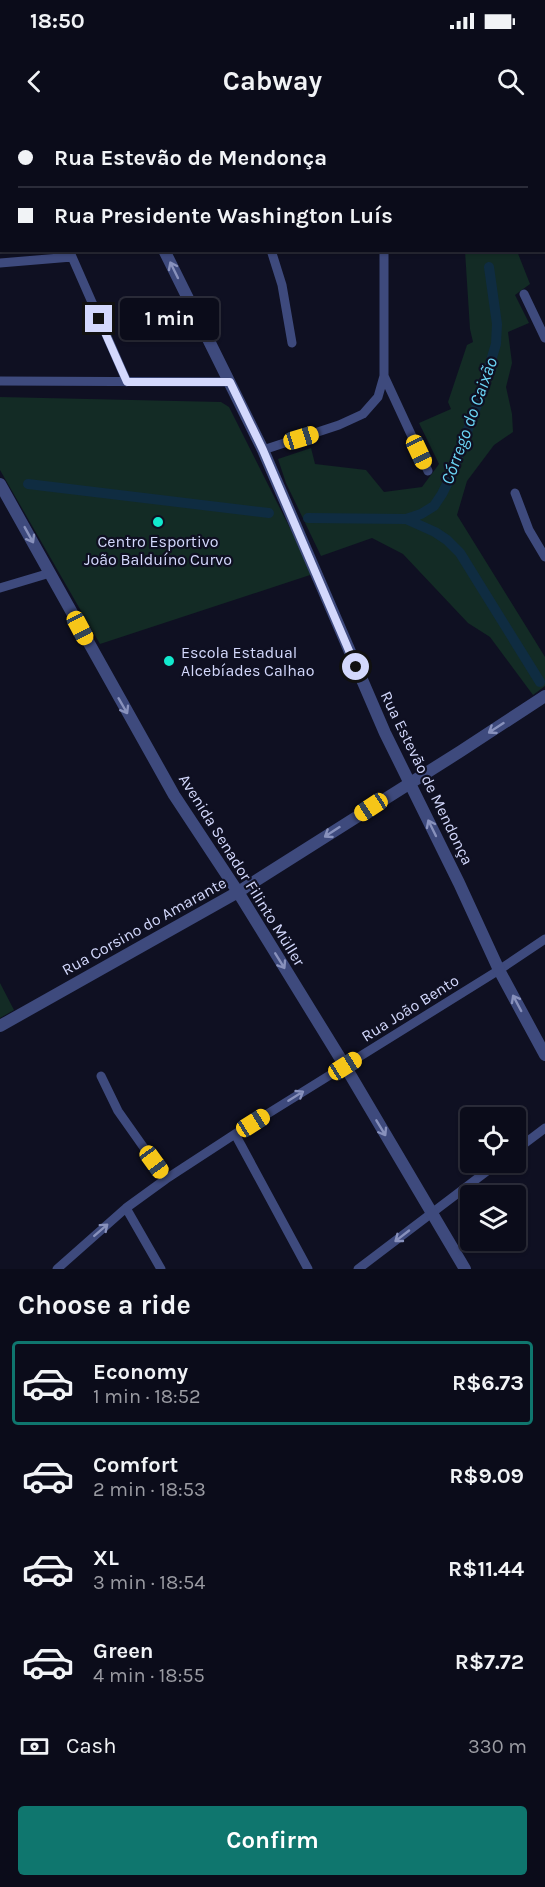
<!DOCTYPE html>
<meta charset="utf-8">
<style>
body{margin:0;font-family:Karla,sans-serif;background:#141523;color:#f1f3f6;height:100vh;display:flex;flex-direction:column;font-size:22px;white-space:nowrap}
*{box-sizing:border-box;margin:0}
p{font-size:20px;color:#9a9ba2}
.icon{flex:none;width:33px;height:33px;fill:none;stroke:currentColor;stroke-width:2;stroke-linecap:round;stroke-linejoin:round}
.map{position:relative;height:1149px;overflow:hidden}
.sheet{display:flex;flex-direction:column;background:#0b0c1a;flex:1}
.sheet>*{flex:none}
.guide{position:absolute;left:0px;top:0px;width:546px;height:132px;box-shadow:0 2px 4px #0004,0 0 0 2px #2b2c39;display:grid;align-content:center;height:132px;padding:0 18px;background:#0b0c1a}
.tools{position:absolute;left:460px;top:987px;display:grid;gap:12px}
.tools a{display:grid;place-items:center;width:66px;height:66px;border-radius:6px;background:#0b0c1a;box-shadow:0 2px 4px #0004,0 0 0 2px #2b2c39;font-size:30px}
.end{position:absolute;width:27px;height:27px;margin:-14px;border:8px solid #d3d8fc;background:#111;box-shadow:0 0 0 3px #111}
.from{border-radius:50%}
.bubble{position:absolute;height:42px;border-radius:6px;background:#0b0c1a;box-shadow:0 2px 4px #0004,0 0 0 2px #2b2c39;font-size:20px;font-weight:700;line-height:42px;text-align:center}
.car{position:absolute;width:18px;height:36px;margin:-18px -9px;border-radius:8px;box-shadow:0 0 4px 2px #0007;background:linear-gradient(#f5c518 24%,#345 0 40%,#f5c518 0 76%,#345 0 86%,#f5c518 0)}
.guide b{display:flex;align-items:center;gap:21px;height:57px;font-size:22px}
.guide b+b{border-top:2px solid #2b2c39}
.guide i{width:15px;height:15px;background:#f1f3f6}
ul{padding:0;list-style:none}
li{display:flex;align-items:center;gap:18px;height:84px;margin:0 12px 9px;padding:0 6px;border:3px solid transparent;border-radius:6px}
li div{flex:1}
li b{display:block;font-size:22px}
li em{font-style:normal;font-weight:700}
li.on{border-color:#0f766e}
li>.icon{width:54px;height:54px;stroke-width:1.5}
h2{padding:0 18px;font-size:27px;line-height:72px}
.pay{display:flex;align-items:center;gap:15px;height:66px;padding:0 18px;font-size:22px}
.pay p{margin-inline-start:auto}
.primary-button{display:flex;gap:12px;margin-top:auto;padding:12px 18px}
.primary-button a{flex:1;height:69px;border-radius:6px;background:#0f766e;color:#fff;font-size:24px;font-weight:700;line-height:69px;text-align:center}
.status{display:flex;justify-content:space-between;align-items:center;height:42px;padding:0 30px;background:#0b0c1a;direction:ltr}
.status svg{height:16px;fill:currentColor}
header{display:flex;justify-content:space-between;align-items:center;height:78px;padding:0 18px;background:#0b0c1a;font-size:27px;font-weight:700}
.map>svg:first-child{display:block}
.green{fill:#132b25}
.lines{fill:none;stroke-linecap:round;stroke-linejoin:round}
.canal{stroke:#0f2c41;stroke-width:10}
.minor{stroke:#3e4a7d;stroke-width:9}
.tertiary{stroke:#3e4a7d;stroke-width:12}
.oneway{stroke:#8891bc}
.route{stroke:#d3d8fc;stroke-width:8}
.poi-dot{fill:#12e9ce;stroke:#0f1022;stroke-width:2}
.labels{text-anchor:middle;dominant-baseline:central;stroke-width:4.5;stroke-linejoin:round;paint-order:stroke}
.poi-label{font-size:16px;fill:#d3d8fc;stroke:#0f1022}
.street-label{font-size:16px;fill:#d3d8fc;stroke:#0f1022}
.water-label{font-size:18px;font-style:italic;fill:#6ad3f3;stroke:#0f1022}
</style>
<div class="status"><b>18:50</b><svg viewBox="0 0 49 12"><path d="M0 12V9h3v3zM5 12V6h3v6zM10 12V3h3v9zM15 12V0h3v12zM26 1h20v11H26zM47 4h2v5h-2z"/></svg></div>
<header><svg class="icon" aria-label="back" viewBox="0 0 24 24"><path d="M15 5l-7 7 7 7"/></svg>Cabway<svg class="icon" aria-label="search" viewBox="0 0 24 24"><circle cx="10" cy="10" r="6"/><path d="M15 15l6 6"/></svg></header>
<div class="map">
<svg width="545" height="1149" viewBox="0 0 545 1149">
<rect width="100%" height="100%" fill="#0f1022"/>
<!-- green -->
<path class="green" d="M 411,0 L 545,0 L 545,63 L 544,2 L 410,1 Z
M 465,131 L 517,131 L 530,164 L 515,175 L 529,203 L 508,212 L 512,243 L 506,267 L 512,294 L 513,312 L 494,325 L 467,361 L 457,395 L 545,537 L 545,566 L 533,575 L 490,517 L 468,503 L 403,434 L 372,418 L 321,436 L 286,363 L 278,339 L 311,328 L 315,344 L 366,350 L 384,372 L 422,367 L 439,344 L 419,303 L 451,289 L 448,282 L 467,225 L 473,222 L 470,209 Z
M 0,277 L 221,282 L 229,287 L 313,454 L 100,524 L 0,350 Z
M 0,863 L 14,890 L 0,898 Z"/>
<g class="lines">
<!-- canal -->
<path class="canal" d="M 28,364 L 269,393
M 308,398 L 406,399 L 435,412 L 447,420 L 460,433 L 540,562
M 406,399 L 421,394 L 434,386 L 442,374 L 450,358 L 481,274 L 496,224 L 497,204 L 489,147"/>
<!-- minor -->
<path class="minor" d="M 230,0 L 230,2
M 300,0 L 301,2
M 0,1 L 3,0
M 396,2 L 396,0
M 0,24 L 2,26
M 69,130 L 127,262
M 271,130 L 282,165 L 292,223
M 0,143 L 72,137
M 524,174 L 545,218
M 384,256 L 428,351
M 0,261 L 230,262
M 263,330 L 339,305 L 363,294 L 378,277 L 384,256 L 384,130
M 515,373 L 529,410 L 545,437
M 0,468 L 50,453
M 101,956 L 118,991 L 166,1059
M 235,1014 L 308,1149
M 516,1030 L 545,1008
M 126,1088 L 161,1149
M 57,1149 L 126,1088 L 166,1059 L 235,1014 L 499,850 L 545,819
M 358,1149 L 499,1042"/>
<!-- tertiary -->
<path class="tertiary" d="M 95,0 L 96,2
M 164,130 L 263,330 L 385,613 L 459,763 L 499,850 L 545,935
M 0,364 L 174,675 L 238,772 L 345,946 L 465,1149
M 0,906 L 238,772 L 461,631 L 545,576"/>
</g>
<!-- one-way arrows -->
<defs><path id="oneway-shaft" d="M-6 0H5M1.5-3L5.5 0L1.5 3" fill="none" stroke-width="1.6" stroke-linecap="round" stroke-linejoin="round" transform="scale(1.5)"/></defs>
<g class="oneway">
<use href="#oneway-shaft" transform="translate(174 150) rotate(-116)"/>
<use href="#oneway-shaft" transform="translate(29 415) rotate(61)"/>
<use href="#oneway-shaft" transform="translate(123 586) rotate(60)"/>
<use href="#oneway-shaft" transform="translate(496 608) rotate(147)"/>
<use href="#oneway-shaft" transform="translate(432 708) rotate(-116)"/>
<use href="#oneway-shaft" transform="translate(332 712) rotate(147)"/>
<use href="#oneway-shaft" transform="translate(280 841) rotate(58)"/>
<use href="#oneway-shaft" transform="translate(517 883) rotate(-118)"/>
<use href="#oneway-shaft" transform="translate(296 976) rotate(-32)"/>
<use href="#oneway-shaft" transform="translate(381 1008) rotate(59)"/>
<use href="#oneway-shaft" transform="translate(101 1110) rotate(-41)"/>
<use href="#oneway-shaft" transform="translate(402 1116) rotate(142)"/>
</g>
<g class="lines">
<!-- route -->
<path class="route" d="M 99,199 L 127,262 L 230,262 L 263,330 L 356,547"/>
</g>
<!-- markers -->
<g class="poi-dot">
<circle cx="158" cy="402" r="6"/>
<circle cx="169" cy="541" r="6"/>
</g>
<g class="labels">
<!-- poi labels -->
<g class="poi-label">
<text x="158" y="421">Centro Esportivo<tspan x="158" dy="18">João Balduíno Curvo</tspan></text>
<text x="181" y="532" text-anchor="start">Escola Estadual<tspan x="181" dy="18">Alcebíades Calhao</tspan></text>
</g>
<!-- street labels -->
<g class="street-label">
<text transform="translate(427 658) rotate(64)">Rua Estevão de Mendonça</text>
<text transform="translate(242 750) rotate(58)">Avenida Senador Filinto Müller</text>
<text transform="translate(144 806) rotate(-29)">Rua Corsino do Amarante</text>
<text transform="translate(410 888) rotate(-32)">Rua João Bento</text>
</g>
<!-- water labels -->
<g class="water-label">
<text transform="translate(469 301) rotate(-70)">Córrego do Caixão</text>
</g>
</g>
</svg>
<div class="tools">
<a><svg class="icon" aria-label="locate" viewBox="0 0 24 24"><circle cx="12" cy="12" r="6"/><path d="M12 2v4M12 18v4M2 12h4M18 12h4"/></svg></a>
<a><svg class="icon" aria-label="layers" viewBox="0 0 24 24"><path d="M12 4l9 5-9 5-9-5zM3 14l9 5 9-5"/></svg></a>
</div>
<i class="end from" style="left:356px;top:547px"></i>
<i class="end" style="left:99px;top:199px"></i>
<div class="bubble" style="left:120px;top:178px;width:99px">1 min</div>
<i class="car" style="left:301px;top:318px;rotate:73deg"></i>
<i class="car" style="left:419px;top:332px;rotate:155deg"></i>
<i class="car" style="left:80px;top:508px;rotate:152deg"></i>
<i class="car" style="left:371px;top:687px;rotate:237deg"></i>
<i class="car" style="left:345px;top:946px;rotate:58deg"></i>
<i class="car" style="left:253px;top:1003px;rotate:58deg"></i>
<i class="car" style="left:154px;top:1042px;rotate:144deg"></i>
<div class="guide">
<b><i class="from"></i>Rua Estevão de Mendonça</b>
<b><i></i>Rua Presidente Washington Luís</b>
</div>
</div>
<section class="sheet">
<h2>Choose a ride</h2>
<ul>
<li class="on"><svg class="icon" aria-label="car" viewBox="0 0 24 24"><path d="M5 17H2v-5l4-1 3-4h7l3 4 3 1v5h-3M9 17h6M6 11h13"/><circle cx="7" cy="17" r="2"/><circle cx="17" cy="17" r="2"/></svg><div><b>Economy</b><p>1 min · 18:52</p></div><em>R$6.73</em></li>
<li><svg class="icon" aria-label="car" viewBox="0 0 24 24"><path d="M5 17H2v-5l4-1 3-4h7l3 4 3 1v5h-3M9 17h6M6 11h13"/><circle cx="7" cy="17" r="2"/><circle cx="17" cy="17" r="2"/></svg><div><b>Comfort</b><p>2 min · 18:53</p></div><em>R$9.09</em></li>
<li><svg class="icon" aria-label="car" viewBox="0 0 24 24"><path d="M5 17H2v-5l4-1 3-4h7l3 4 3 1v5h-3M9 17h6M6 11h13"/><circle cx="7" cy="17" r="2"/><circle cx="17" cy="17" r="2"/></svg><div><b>XL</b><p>3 min · 18:54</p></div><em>R$11.44</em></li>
<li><svg class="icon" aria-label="car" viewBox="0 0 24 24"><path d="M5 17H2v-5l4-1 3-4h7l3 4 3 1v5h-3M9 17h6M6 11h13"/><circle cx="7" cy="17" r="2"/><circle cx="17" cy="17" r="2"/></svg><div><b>Green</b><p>4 min · 18:55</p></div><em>R$7.72</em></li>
</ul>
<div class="pay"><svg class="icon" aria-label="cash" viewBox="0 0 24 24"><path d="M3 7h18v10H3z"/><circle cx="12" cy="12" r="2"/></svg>Cash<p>330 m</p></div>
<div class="primary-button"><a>Confirm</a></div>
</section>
